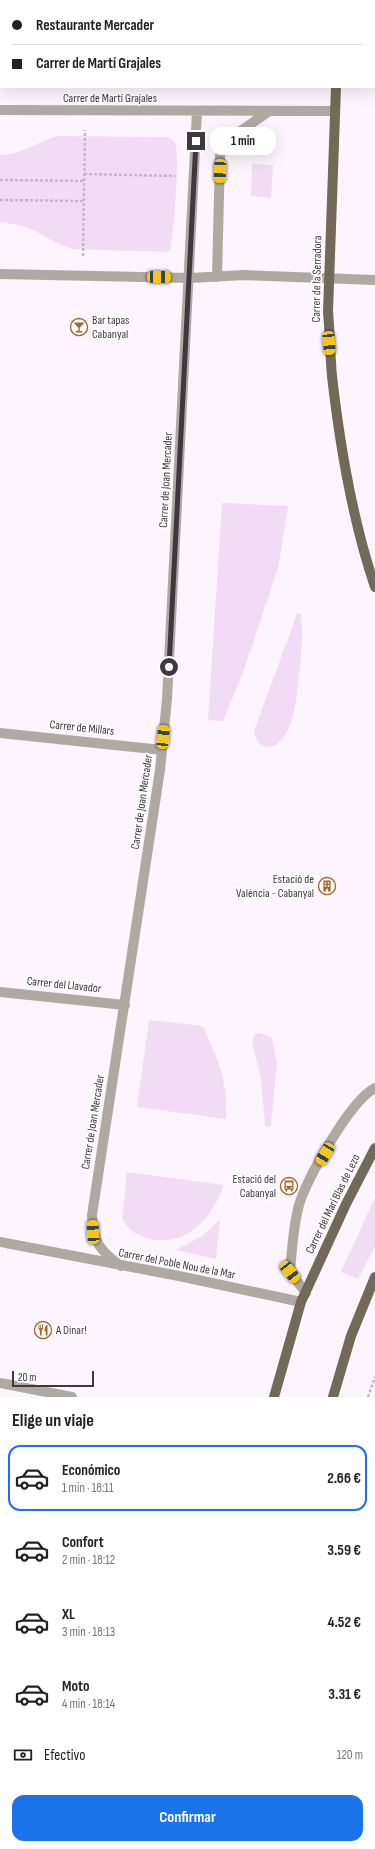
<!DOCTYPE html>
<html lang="es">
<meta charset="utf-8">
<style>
body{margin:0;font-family:"Sofia Sans Condensed",sans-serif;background:#f6f6f6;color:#222;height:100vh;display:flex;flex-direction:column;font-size:15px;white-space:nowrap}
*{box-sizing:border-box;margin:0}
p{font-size:13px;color:#767676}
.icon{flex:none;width:22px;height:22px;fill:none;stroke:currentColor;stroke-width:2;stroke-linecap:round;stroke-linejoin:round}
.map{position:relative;height:1397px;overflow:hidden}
.details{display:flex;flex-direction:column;background:#fff;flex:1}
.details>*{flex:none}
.hud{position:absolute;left:0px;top:0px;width:375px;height:88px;box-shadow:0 4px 16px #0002;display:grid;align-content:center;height:88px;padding:0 12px;background:#fff}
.scale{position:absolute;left:12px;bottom:10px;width:82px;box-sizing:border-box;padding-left:4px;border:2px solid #3f3840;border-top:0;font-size:11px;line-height:14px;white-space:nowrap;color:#3f3840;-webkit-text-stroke:3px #fff;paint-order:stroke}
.end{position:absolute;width:18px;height:18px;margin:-9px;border:5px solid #3f3840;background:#fff;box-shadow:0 0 0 2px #fff}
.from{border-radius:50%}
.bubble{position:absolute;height:28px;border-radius:12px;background:#fff;box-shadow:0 4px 16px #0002;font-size:13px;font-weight:700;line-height:28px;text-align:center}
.car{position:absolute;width:12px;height:24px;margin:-12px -6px;border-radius:5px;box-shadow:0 0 3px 1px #0007;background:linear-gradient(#f5c518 24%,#345 0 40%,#f5c518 0 76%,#345 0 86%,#f5c518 0)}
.hud b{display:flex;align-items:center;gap:14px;height:38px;font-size:15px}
.hud b+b{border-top:1px solid #e0e0e0}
.hud i{width:10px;height:10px;background:#222}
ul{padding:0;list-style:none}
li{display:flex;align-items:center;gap:12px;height:66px;margin:0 8px 6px;padding:0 4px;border:2px solid transparent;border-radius:12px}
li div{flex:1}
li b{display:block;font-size:15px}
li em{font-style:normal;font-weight:700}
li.on{border-color:#1a73e8}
li>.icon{width:36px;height:36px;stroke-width:1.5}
h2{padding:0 12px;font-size:18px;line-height:48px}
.pay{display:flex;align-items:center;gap:10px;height:44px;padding:0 12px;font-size:15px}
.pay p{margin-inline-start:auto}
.primary-button{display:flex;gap:8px;margin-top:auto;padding:8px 12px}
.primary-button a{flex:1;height:46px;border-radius:12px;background:#1a73e8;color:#fff;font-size:16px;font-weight:700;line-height:46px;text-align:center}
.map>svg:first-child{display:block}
.green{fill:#f2dcf5}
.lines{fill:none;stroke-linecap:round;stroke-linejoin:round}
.path{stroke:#c2bbc3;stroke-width:2.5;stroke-dasharray:3 2;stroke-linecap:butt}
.lane{stroke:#aeaaa1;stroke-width:10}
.street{stroke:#aeaaa1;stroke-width:10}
.primary{stroke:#726a59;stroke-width:10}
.route{stroke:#3f3840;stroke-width:5}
.labels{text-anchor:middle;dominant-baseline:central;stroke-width:3.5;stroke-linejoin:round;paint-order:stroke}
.street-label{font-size:12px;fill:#3f3840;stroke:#fff}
.poi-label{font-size:12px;fill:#3f3840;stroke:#fff;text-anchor:start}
</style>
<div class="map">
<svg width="375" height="1397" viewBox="0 0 375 1397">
<rect width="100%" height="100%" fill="#fcf5fd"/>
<!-- green -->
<path class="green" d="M 60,136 L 169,137 C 173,140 175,141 176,147 C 179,158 174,238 170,250 L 165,252 L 73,249 C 61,246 53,241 42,235 C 29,227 15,224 0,222 L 0,155 C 23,155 38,140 60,136 Z
M 252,164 L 273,165 L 271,198 L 251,196 Z
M 222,503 L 288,506 L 278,568 L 244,670 L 223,721 L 208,720 Z
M 300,613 C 306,626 297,709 291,723 C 289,729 283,740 277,744 C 265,751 255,743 254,731 L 297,614 Z
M 149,1020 L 203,1026 C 218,1060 228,1081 226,1119 L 137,1107 Z
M 260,1033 L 272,1038 L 277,1063 L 271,1125 L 269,1127 L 265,1127 L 265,1124 L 261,1079 L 252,1042 L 255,1034 Z
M 127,1172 L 224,1185 C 213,1216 188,1247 151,1239 C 137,1236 130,1231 122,1219 Z
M 375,1197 L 375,1247 L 358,1279 L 341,1272 Z
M 220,1220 L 216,1259 L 176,1250 L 202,1236 Z"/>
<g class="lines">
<!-- path -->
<path class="path" d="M 84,174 L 175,176
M 0,180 L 84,181
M 0,200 L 83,201
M 83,256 L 85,130
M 368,1397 L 375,1377"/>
<!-- lane -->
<path class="lane" d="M 306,1293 L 290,1272 C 292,1250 293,1227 299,1205 C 307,1178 350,1101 375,1088"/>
<!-- street -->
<path class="street" d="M 0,110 L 334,111
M 0,274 L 190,278 L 244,275 L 375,280
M 217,277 L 220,156 L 223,145 L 229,139 L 268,112
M 0,733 L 162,750
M 0,992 L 125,1005
M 0,1242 L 179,1276 L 301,1302
M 121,1266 C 100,1251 93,1242 92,1215 L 160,770 L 167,699 L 197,111
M 0,1383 L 72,1397"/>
<!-- primary -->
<path class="primary" d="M 339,1 L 339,0
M 336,87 L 328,312 C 330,333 330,355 332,376 C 340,447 352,519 375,587
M 274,1397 L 301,1302 L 346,1204 L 375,1148
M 333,1397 L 351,1336 L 375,1277"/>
</g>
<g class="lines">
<!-- route -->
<path class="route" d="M 169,667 L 196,141"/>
</g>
<!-- icons -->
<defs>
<g id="bar-ring" transform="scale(0.9)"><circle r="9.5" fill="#fff" stroke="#a4662b" stroke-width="1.5"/><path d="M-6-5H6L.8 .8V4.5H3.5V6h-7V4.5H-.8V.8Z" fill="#a4662b"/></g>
<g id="building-ring" transform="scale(0.9)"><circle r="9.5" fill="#fff" stroke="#a4662b" stroke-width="1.5"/><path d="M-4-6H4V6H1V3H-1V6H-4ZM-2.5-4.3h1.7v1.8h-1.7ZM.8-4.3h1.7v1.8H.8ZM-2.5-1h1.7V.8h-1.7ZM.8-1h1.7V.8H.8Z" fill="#a4662b"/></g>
<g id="bus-ring" transform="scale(0.9)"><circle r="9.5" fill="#fff" stroke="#a4662b" stroke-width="1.5"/><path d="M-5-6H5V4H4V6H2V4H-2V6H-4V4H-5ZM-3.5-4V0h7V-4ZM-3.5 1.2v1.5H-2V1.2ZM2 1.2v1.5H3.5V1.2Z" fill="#a4662b"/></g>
<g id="restaurant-ring" transform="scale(0.9)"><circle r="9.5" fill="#fff" stroke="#a4662b" stroke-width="1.5"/><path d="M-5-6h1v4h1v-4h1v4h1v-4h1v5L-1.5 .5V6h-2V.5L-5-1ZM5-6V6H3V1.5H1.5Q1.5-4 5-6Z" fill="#a4662b"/></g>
</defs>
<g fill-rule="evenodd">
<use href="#bar-ring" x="79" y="327"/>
<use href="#building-ring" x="327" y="886"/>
<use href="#bus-ring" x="289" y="1186"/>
<use href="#restaurant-ring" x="43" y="1330"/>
</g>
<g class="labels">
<!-- street labels -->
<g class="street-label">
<text x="110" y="98">Carrer de Martí Grajales</text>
<text transform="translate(317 279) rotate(-89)">Carrer de la Serradora</text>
<text transform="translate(166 480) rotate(-87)">Carrer de Joan Mercader</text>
<text transform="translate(82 728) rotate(6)">Carrer de Millars</text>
<text transform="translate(142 802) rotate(-82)">Carrer de Joan Mercader</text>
<text transform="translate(64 985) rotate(6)">Carrer del Llavador</text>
<text transform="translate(93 1122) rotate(-81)">Carrer de Joan Mercader</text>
<text transform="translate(333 1204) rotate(-64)">Carrer del Marí Blas de Lezo</text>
<text transform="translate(177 1264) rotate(11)">Carrer del Poble Nou de la Mar</text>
</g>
<!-- poi labels -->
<g class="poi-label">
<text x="92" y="320">Bar tapas<tspan x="92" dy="14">Cabanyal</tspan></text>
<text x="314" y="879" text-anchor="end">Estació de<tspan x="314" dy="14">València - Cabanyal</tspan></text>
<text x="276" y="1179" text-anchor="end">Estació del<tspan x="276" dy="14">Cabanyal</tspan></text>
<text x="56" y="1330">A Dinar!</text>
</g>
</g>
</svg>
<div class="scale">20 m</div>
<i class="end from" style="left:169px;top:667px"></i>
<i class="end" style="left:196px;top:141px"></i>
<div class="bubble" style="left:210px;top:127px;width:66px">1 min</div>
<i class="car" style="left:220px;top:171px;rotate:182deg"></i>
<i class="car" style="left:159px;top:277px;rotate:91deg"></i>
<i class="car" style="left:329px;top:343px;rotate:175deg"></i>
<i class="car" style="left:163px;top:737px;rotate:6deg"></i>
<i class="car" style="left:325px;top:1154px;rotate:211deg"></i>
<i class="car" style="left:93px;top:1232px;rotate:357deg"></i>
<i class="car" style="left:290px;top:1272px;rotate:142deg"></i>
<div class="hud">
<b><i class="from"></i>Restaurante Mercader</b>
<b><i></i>Carrer de Martí Grajales</b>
</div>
</div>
<section class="details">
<h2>Elige un viaje</h2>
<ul>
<li class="on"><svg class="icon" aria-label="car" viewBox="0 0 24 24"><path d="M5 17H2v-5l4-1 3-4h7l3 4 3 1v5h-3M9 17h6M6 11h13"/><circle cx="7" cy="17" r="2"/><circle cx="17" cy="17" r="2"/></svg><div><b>Económico</b><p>1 min · 18:11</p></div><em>2.66 €</em></li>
<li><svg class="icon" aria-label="car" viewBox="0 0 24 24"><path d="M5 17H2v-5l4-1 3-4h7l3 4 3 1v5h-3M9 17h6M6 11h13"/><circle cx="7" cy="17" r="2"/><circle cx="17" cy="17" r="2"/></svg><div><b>Confort</b><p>2 min · 18:12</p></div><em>3.59 €</em></li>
<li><svg class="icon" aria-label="car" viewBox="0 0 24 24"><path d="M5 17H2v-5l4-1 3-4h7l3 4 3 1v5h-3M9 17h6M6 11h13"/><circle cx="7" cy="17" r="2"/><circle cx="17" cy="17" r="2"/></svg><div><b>XL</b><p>3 min · 18:13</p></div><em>4.52 €</em></li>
<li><svg class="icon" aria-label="car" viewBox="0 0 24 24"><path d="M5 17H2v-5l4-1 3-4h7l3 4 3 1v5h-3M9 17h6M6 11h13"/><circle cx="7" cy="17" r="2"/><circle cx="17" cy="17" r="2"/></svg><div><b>Moto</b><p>4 min · 18:14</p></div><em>3.31 €</em></li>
</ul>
<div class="pay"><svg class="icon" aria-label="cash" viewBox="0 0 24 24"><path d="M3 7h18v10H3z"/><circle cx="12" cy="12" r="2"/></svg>Efectivo<p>120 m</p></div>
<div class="primary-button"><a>Confirmar</a></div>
</section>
